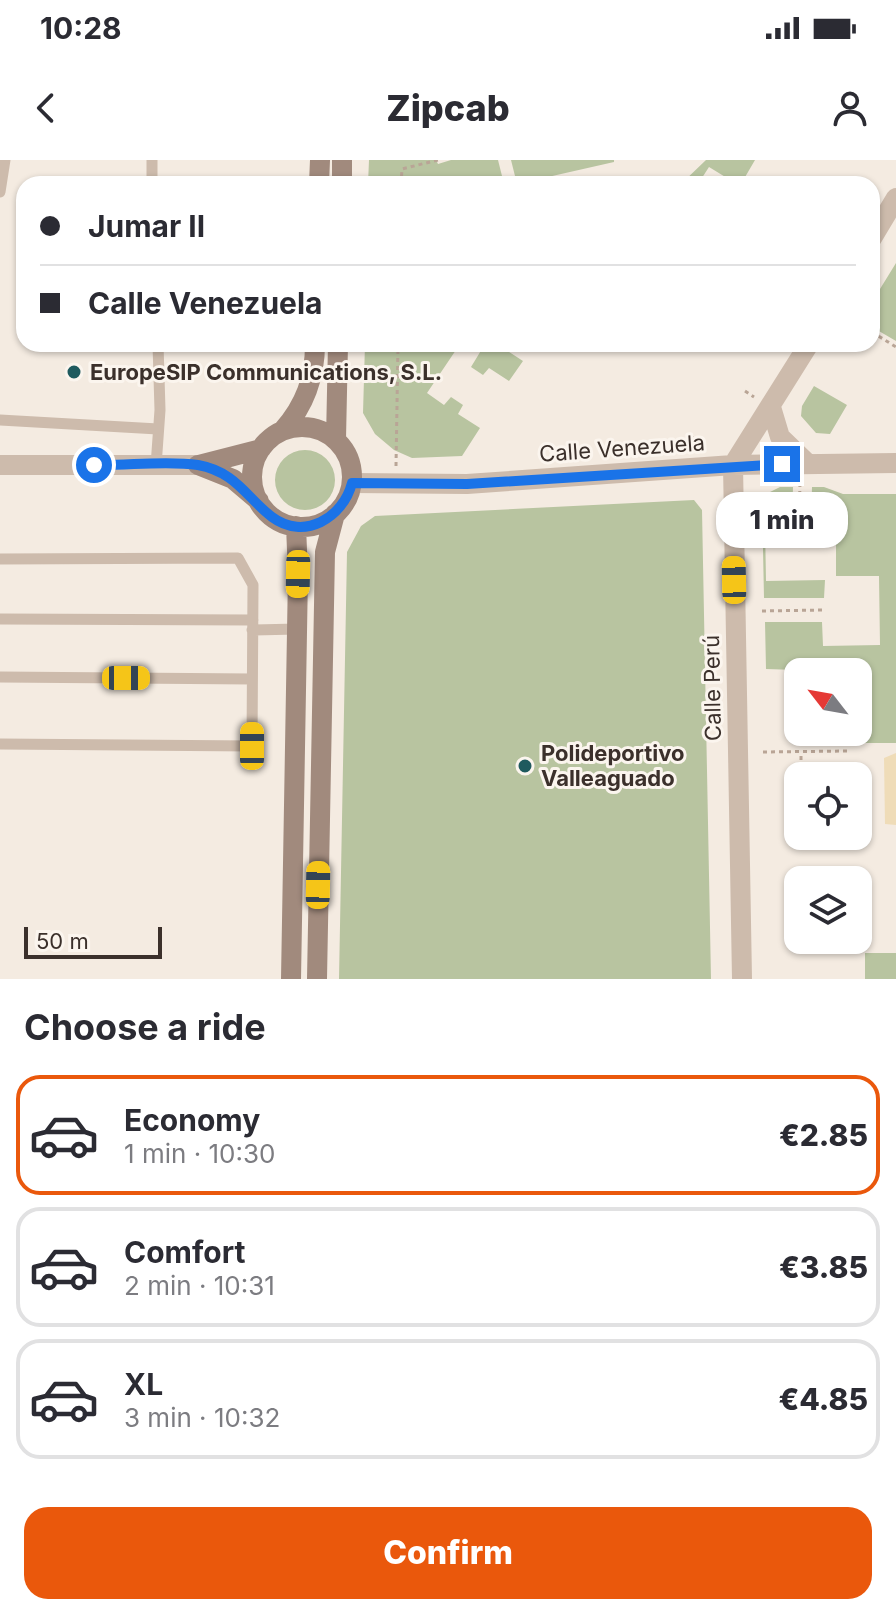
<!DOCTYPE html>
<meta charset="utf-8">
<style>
body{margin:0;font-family:Inter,sans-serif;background:#f7f7f7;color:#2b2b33;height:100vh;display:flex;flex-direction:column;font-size:30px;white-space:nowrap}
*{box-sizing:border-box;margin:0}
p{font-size:26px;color:#7c7c81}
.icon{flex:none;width:44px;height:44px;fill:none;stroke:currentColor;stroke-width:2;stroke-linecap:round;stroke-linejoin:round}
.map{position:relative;height:819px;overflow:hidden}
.side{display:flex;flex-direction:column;background:#fff;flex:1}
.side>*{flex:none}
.guide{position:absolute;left:16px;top:16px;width:864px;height:176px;border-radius:24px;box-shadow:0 2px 6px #0004;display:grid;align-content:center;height:176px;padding:0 24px;background:#fff}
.needle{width:52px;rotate:301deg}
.fabs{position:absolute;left:784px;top:498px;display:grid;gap:16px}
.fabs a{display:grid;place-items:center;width:88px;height:88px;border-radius:16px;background:#fff;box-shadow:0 2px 6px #0004;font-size:40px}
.scale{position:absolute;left:24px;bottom:20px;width:138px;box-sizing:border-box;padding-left:8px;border:4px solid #3b302b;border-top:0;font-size:22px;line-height:28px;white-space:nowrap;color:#3b302b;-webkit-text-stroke:6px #fbf5ee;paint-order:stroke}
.end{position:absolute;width:36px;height:36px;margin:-18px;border:10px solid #1a73e8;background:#fff;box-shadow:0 0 0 4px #fff}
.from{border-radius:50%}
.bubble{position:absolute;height:56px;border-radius:24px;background:#fff;box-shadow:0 2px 6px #0004;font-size:26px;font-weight:800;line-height:56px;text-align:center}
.car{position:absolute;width:24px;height:48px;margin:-24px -12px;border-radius:10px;box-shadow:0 0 6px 2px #0007;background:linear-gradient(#f5c518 24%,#345 0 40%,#f5c518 0 76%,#345 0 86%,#f5c518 0)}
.guide b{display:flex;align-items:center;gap:28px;height:76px;font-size:30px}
.guide b+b{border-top:2px solid #e1e1e2}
.guide i{width:20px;height:20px;background:#2b2b33}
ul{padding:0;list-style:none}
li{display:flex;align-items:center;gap:24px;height:120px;margin:0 16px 12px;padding:0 8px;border:4px solid #e1e1e2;border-radius:24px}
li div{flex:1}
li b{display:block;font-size:30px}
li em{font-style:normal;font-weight:800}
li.active{border-color:#ea580c}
li>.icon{width:72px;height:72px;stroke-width:1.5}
h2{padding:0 24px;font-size:36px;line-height:96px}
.primary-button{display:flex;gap:16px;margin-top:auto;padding:16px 24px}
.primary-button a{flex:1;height:92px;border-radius:24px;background:#ea580c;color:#fff;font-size:32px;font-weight:800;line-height:92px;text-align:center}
.status{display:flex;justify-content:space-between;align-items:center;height:56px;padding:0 40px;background:#fff;direction:ltr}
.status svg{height:22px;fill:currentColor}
header{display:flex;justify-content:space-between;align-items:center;height:104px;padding:0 24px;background:#fff;font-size:36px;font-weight:800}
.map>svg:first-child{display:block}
.green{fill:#b8c4a0}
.sand{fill:#efdcb8}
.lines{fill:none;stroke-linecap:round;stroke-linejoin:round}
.path{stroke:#b9a596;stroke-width:3;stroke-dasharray:4 4;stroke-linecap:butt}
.lane{stroke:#cdbbac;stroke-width:11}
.street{stroke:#cdbbac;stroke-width:20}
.secondary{stroke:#a18a7d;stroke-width:20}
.route{stroke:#1a73e8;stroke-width:10}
.poi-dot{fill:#1f5a5e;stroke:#fbf5ee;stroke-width:3}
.labels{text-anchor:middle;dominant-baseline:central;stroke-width:6;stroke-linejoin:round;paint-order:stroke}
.poi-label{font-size:22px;font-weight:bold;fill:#3b302b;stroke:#fbf5ee;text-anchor:start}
.street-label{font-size:22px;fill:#3b302b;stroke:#fbf5ee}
</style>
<div class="status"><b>10:28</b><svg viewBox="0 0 49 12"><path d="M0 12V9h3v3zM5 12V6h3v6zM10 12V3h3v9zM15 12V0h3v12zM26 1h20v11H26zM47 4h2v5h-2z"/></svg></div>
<header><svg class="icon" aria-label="back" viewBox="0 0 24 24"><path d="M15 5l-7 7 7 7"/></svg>Zipcab<svg class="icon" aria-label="person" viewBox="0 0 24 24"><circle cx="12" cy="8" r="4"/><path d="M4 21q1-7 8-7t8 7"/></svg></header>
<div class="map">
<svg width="896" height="819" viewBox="0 0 896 819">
<rect width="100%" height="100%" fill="#f4ebe1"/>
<!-- green -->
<path class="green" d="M 369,0 L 436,0 L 438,4 L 451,0 L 498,0 L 504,24 L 368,24 Z
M 511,0 L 614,0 L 614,2 L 517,24 Z
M 706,0 L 755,0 L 741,24 L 724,24 L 727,18 L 709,7 L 698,24 L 681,24 Z
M 896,103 L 896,181 L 872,167 L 872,142 Z
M 365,184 L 460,184 L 427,233 L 444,245 L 451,237 L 463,245 L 458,254 L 480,268 L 462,296 L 412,298 L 394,290 L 375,274 L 363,253 Z
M 485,184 L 497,184 L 523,201 L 509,221 L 489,208 L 483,215 L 471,207 Z
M 814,226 L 847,245 L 830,274 L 816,273 L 801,256 L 802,246 Z
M275 320a30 30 0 1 1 60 0a30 30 0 1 1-60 0Z
M 780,327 L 793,327 L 792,364 L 765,366 L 766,421 L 825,420 L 824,438 L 764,438 L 762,341 L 768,333 Z
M 812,327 L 824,327 L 843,334 L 896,334 L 896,583 L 818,583 L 818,572 L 858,572 L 858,512 L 766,509 L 765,462 L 822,462 L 823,486 L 880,485 L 879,416 L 836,416 L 836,365 L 811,364 Z
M 694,340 L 702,350 L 711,819 L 339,819 L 347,392 L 361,366 L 375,356 Z
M 865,793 L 896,793 L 896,819 L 865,819 Z"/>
<!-- sand -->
<path class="sand" d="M 896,593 L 896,665 L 885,664 L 884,598 Z"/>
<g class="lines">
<!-- path -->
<path class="path" d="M 401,24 L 402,9 L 438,0
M 872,172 L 896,187
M 745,231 L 754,237
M 692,276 L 692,289
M 396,306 L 398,184
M 799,367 L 800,322
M 762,451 L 823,450
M 763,592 L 847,591
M 801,616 L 801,592"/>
<!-- lane -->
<path class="lane" d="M 152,0 L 152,24
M 0,32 L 5,0
M 0,260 L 158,269
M 156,306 L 160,250 L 158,184
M 0,399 L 238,398 L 253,425 L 252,586 L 0,584
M 0,459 L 253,460
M 252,470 L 297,469
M 0,517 L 252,519"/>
<!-- street -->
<path class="street" d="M 872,78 L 896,38
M 771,247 L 780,277 L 807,303
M 0,305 L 198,305
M 352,323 L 467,324 L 733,305 L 896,303
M 742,819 L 733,305 L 809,184"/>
<!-- secondary -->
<path class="secondary" d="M 319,24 L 320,0
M 342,24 L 342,0
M252 317a50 50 0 1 1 100 0a50 50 0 1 1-100 0Z
M 283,270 C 305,245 315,218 315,184
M 336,279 L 338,184
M 198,305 L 233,319 L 259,341
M 199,305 L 261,289
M 291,819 L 298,414 L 296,366
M 317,819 L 325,392 L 335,354"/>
</g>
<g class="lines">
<!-- route -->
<path class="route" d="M 94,305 C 127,306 165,300 198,305 C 236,312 246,337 272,357 C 304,381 343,358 352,323 L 467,324 L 782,304"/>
</g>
<!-- markers -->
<g class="poi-dot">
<circle cx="74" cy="212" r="8"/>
<circle cx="525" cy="606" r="8"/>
</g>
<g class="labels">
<!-- poi labels -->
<g class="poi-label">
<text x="90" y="212">EuropeSIP Communications, S.L.</text>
<text x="541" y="593">Polideportivo<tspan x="541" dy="25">Valleaguado</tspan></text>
</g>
<!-- street labels -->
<g class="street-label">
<text transform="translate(622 288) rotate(-4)">Calle Venezuela</text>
<text transform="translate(712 528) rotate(-91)">Calle Perú</text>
</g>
</g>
</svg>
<div class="fabs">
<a><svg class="needle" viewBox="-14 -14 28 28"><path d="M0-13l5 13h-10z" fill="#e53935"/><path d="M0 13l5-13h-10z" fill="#7c7c81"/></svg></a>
<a><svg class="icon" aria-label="locate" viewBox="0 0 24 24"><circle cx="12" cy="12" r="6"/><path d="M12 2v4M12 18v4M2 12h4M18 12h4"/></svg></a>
<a><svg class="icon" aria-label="layers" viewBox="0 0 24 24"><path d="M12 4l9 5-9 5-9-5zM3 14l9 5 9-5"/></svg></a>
</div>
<div class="scale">50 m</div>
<i class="end from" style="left:94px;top:305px"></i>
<i class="end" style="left:782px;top:304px"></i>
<div class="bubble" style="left:716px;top:332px;width:132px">1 min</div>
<i class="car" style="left:298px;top:414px;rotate:181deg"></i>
<i class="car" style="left:734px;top:420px;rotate:359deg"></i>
<i class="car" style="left:126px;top:518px;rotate:90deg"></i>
<i class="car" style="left:252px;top:586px;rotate:0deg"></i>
<i class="car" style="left:318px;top:725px;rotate:1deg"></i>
<div class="guide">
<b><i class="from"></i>Jumar II</b>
<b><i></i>Calle Venezuela</b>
</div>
</div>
<section class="side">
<h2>Choose a ride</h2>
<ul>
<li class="active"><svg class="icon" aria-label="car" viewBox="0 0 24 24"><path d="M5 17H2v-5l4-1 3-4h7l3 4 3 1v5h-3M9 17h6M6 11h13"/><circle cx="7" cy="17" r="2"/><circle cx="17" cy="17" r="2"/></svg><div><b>Economy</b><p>1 min · 10:30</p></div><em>€2.85</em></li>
<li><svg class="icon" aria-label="car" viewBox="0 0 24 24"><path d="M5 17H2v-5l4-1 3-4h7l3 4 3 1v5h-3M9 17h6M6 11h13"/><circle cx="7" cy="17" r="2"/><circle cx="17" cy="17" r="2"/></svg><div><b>Comfort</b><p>2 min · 10:31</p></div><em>€3.85</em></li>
<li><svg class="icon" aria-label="car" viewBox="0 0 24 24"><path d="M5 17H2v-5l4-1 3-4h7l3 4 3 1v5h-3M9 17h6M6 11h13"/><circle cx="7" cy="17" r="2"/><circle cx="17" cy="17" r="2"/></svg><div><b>XL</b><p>3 min · 10:32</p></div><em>€4.85</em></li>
</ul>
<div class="primary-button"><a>Confirm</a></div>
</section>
